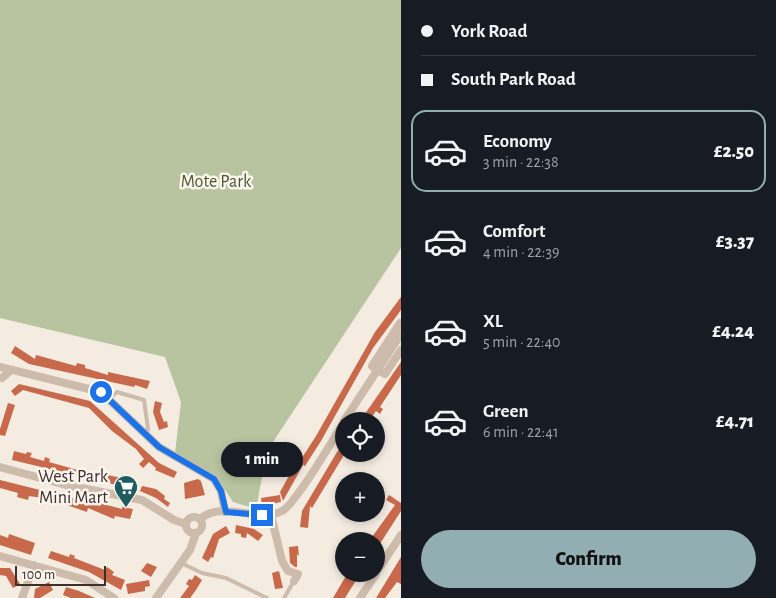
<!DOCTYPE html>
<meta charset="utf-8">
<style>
body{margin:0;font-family:"Alegreya Sans",sans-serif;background:#242831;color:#f1f3f6;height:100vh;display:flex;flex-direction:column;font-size:19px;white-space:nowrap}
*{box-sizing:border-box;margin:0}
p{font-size:16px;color:#9ea1a6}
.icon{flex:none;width:28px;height:28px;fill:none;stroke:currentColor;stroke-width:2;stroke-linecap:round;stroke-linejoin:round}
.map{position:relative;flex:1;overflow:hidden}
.panel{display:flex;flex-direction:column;background:#171b24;width:375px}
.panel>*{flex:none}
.guide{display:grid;align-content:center;height:110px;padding:0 20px;background:#171b24}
.fabs{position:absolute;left:335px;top:412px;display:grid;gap:10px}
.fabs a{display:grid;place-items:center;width:50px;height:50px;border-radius:50%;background:#171b24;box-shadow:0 2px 8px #0003;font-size:25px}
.scale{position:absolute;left:15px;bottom:12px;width:91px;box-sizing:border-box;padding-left:5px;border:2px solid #3b302b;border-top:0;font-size:14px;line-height:18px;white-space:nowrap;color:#3b302b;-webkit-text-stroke:4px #fbf5ee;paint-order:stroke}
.end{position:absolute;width:22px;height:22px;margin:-11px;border:6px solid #1a73e8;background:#fff;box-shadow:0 0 0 2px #fff}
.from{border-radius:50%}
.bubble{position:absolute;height:35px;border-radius:18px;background:#171b24;box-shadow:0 2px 8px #0003;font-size:16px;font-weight:800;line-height:35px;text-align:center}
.guide b{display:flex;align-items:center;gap:18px;height:48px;font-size:19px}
.guide b+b{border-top:1px solid #363941}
.guide i{width:12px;height:12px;background:#f1f3f6}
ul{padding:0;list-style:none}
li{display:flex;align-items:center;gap:15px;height:82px;margin:0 10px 8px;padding:0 10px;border:2px solid transparent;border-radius:15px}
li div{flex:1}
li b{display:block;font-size:19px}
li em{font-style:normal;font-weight:800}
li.current{border-color:#92aeb2}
li>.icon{width:45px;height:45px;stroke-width:1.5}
.primary-button{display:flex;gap:10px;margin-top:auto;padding:10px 20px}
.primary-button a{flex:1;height:58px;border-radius:30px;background:#92aeb2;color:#111;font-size:20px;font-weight:800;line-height:58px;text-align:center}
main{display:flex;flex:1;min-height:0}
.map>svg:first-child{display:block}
.green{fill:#b8c4a0}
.building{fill:#c8694b}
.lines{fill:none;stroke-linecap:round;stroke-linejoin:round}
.service{stroke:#cdbbac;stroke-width:4}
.minor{stroke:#cdbbac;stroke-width:8}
.route{stroke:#1a73e8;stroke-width:6}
.labels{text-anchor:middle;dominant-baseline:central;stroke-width:5;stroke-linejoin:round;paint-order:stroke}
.park-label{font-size:18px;fill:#4a5a2e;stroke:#fbf5ee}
.poi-label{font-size:18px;fill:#3b302b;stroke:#fbf5ee;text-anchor:end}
</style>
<main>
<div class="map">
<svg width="401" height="598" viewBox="0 0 401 598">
<rect width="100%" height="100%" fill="#f4ebe1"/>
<!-- green -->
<path class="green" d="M 0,0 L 401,0 L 401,248 L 267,451 L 256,509 L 233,502 L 216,476 L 175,453 L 181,402 L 165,357 L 0,318 Z"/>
<!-- building -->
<path class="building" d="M 401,297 L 401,310 L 373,348 L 321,441 L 305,466 L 303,465 L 283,501 L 280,492 L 296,463 L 298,464 L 316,436 L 375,332 Z
M 15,346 L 35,359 L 36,355 L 76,366 L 77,363 L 85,365 L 85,368 L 108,375 L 108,372 L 150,381 L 147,389 L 135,385 L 134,387 L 29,364 L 11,353 Z
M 401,362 L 401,375 L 380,407 L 383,409 L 380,414 L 376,411 L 369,421 L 360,421 Z
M 19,384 L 90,401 L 159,463 L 177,472 L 174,478 L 155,470 L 156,468 L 149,462 L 143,468 L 139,464 L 144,459 L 136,449 L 112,431 L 89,408 L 23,390 L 15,396 L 11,391 Z
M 155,401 L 162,403 L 160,412 L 164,422 L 167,421 L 168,427 L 159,430 L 153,412 Z
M 8,403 L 15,405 L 5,436 L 0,435 L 0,429 Z
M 344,444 L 344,455 L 312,508 L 310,506 L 308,528 L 300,527 L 302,511 L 337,452 Z
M 14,451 L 26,454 L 27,452 L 32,453 L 30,457 L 44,461 L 45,457 L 50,459 L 49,462 L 74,469 L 123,478 L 121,486 L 12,460 Z
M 198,479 L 201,481 L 205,495 L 185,499 L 184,483 Z
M 0,480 L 84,501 L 84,499 L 122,509 L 122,507 L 133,509 L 130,519 L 115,516 L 114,519 L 88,508 L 87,512 L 49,499 L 29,496 L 28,500 L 17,497 L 18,493 L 0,488 Z
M 142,486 L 156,489 L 165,496 L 164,499 L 170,503 L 168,507 L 156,498 L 140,491 Z
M 280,495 L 281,502 L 262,506 L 261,498 Z
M 389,495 L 401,503 L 401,511 L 376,550 L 376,541 L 371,541 L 372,537 L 395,505 L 386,500 Z
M 236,525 L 254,529 L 263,535 L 258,541 L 247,533 L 246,538 L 241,537 L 241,534 L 235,533 Z
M 226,526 L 230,533 L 219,539 L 213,558 L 211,557 L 208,562 L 202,558 L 213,534 Z
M 9,534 L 35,543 L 31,555 L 0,545 L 0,535 L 8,538 Z
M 298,546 L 299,556 L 297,554 L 297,567 L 295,567 L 290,563 L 289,547 Z
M 51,551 L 69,557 L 70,554 L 75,556 L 74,558 L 105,570 L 107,567 L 114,572 L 112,575 L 125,580 L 121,590 L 89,572 L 48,558 Z
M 401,557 L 401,584 L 397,582 L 385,598 L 376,598 Z
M 147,563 L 157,567 L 151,577 L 141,571 Z
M 0,568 L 10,568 L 20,584 L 13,588 L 6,576 L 0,575 Z
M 279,571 L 283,588 L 275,589 L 272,573 Z
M 347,574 L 360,574 L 345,598 L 333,598 Z
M 195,575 L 202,580 L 196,590 L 190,598 L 180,598 L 189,586 L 186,584 L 189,579 L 192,580 Z
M 149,580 L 150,586 L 145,587 L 145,591 L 128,594 L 126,584 Z
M 49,582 L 53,590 L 40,598 L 34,598 L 35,589 Z
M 66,587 L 79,591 L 95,598 L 71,598 L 63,595 Z"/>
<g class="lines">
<!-- service -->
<path class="service" d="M 109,399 L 117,392 L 144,400 L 148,429 L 146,434
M 181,563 L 202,573 L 226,578 L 267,598
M 284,598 L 294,581"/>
<!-- minor -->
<path class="minor" d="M 401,324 L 400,323 L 372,366 L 385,374 L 401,350
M 0,367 L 101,392 L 159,447 L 214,479 L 221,491 L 225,512
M 2,378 L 11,370
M 344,421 L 401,334
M 0,467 L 66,485 L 142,500 L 174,520 L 186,524
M 271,515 L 282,561 L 288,571 L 298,574 L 294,581
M186 525a8 8 0 1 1 16 0a8 8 0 1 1-16 0Z
M 200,519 C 224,499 257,524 282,511 C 295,505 334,438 344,422
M 0,556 L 86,580 L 114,598
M 376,573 L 401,535
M 22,598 L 34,565
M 156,598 L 190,550 L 196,533
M 360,598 L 376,574"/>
</g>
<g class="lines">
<!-- route -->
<path class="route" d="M 101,392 L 159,447 L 214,479 L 221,491 L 226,512 L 262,515"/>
</g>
<!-- icons -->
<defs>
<g id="supermarket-pin" transform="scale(1.25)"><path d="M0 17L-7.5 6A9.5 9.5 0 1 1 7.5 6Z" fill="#1f5a5e" stroke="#fbf5ee"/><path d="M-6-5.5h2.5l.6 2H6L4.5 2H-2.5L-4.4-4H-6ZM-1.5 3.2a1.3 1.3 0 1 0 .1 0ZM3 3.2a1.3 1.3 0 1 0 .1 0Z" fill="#fff"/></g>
</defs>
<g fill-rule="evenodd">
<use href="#supermarket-pin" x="126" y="487"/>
</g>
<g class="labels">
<!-- park labels -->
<g class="park-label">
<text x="216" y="182">Mote Park</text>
</g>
<!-- poi labels -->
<g class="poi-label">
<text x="108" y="477">West Park<tspan x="108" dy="21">Mini Mart</tspan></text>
</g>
</g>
</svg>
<div class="fabs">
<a><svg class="icon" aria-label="locate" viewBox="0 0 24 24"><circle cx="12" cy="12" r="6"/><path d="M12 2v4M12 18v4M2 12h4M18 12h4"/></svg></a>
<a>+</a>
<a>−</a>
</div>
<div class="scale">100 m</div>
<i class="end from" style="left:101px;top:392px"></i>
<i class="end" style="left:262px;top:515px"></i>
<div class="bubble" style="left:221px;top:442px;width:82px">1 min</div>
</div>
<section class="panel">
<div class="guide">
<b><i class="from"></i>York Road</b>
<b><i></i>South Park Road</b>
</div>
<ul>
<li class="current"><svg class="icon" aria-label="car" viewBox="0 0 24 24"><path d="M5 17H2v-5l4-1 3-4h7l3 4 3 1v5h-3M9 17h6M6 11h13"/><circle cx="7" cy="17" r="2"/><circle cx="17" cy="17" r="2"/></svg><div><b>Economy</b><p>3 min · 22:38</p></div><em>£2.50</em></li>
<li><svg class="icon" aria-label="car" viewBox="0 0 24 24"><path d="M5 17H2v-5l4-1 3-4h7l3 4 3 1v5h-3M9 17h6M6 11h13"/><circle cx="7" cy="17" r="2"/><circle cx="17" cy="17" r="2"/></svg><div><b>Comfort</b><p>4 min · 22:39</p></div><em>£3.37</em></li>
<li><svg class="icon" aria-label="car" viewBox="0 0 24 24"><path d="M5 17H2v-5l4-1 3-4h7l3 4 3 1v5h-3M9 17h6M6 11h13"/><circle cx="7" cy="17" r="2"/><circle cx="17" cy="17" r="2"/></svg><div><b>XL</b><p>5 min · 22:40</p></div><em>£4.24</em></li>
<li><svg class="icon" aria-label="car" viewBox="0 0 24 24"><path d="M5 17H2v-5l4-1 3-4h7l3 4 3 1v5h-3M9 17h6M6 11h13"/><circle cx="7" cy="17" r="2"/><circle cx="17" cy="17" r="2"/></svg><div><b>Green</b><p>6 min · 22:41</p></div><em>£4.71</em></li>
</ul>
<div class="primary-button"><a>Confirm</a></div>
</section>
</main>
